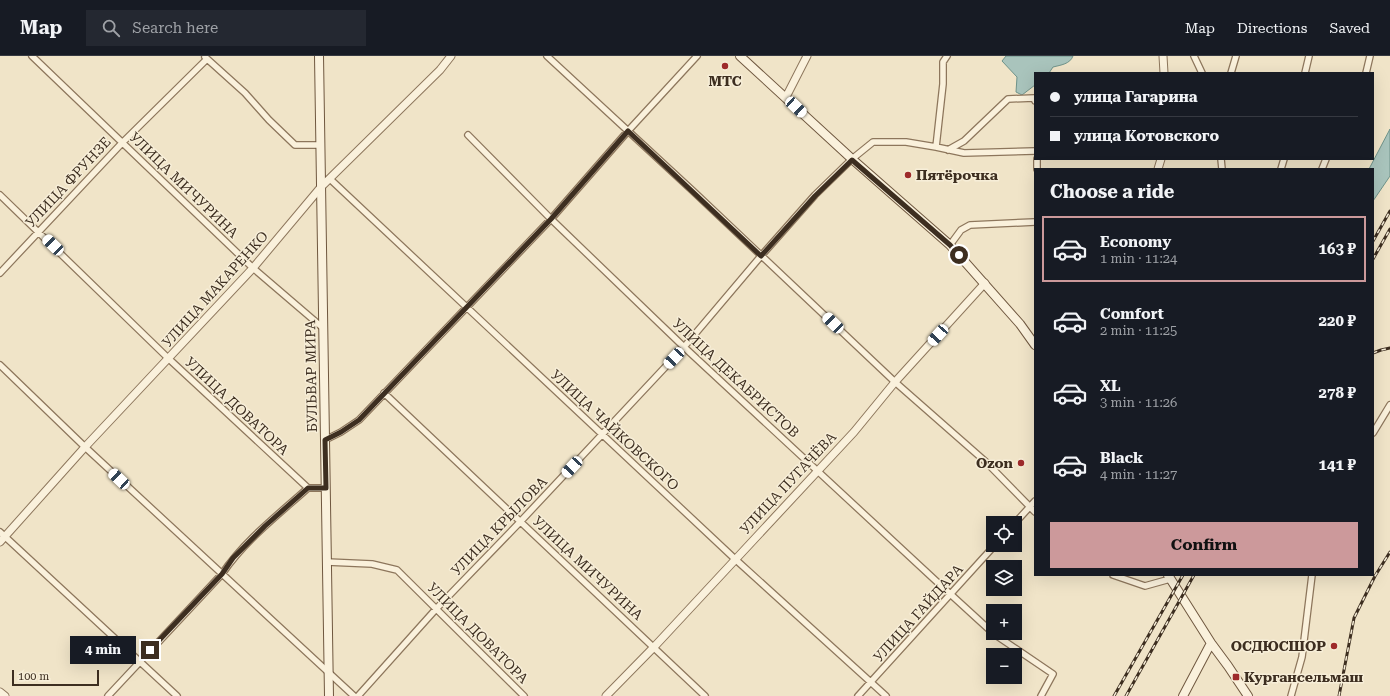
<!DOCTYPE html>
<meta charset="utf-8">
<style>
body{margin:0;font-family:"Roboto Serif",serif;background:#242831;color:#f1f3f6;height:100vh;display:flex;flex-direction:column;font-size:15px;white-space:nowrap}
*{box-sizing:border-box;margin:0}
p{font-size:13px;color:#9ea1a6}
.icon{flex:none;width:22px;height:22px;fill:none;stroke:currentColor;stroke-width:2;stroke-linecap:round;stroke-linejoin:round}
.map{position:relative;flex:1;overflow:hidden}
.side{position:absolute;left:1034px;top:112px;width:340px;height:408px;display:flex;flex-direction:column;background:#171b24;border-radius:0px;box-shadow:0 4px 16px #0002}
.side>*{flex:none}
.guide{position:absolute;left:1034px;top:16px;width:340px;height:88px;border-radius:0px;box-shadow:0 4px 16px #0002;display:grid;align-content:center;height:88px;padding:0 16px;background:#171b24}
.controls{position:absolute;left:986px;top:460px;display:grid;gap:8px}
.controls a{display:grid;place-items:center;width:36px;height:36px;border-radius:0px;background:#171b24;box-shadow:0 4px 16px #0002;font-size:20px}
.scale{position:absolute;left:12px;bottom:10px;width:87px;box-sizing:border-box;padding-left:4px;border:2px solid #3d2e20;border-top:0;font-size:11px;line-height:14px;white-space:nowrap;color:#3d2e20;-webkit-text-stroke:3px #f7eed8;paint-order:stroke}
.end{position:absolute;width:18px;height:18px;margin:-9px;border:5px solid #3d2e20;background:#fff;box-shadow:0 0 0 2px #fff}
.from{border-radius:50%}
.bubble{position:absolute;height:28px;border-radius:0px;background:#171b24;box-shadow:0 4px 16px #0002;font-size:13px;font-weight:700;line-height:28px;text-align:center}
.car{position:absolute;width:12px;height:24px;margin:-12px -6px;border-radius:5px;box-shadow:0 0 3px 1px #0007;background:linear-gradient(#fff 24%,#345 0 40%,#fff 0 76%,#345 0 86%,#fff 0)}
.guide b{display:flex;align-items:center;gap:14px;height:38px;font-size:15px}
.guide b+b{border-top:1px solid #363941}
.guide i{width:10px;height:10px;background:#f1f3f6}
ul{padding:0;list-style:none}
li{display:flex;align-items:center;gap:12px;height:66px;margin:0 8px 6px;padding:0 8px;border:2px solid transparent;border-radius:0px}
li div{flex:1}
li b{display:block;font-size:15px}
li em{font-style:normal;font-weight:700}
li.selected{border-color:#cc999b}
li>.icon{width:36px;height:36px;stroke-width:1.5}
h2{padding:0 16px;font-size:18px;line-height:48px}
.action{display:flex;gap:8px;margin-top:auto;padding:8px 16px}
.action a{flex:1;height:46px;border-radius:0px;background:#cc999b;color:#111;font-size:16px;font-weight:700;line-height:46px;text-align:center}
header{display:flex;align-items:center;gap:24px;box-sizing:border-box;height:56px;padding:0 20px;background:#171b24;border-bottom:1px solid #363941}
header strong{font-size:19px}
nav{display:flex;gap:22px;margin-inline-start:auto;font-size:14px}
.search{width:280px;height:36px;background:#242831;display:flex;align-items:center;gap:10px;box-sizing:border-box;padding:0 14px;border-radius:0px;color:#9ea1a6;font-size:15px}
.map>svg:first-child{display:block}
.water{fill:#a9c4bc;stroke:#6f938a}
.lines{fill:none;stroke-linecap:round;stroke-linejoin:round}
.minor-casing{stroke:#8d765c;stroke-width:8}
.tertiary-casing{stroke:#8d765c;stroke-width:9}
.secondary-casing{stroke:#6f573f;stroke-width:10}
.minor{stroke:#faf1dc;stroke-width:5.5}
.tertiary{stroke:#faf1dc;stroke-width:7}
.secondary{stroke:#faf1dc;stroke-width:8}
.rail-casing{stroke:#3d2e20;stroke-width:3}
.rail{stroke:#f7eed8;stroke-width:1.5;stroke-dasharray:4.5;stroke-linecap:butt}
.route{stroke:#3d2e20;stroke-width:5}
.poi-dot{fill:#9e2a2b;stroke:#f7eed8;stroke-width:1.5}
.labels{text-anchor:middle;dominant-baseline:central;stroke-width:3;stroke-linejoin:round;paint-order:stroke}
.poi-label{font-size:14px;font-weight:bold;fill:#3d2e20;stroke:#f7eed8;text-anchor:start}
.street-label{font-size:14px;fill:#3d2e20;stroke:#f7eed8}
</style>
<header>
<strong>Map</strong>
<div class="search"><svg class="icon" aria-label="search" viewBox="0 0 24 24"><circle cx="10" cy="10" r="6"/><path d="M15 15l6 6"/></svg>Search here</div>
<nav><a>Map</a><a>Directions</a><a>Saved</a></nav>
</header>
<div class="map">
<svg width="1390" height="640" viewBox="0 0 1390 640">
<rect width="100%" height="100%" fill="#f0e4c8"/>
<!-- water -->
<path class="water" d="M 1006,0 L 1073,0 C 1070,8 1061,9 1053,11 L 1049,17 L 1035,17 L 1035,29 L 1022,39 L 1016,36 L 1017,21 L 1002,5 Z
M 1390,73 L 1390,120 L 1373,145 L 1373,113 L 1369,113 Z"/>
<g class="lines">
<!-- minor casing -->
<g class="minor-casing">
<path id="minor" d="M 32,0 L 253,212 L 323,272
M 547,0 L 693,135 L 895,326 L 986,406 L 1035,456
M 1194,0 L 1202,17
M 205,1 L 245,37 L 269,64 L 295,89 L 320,89
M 1231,17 L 1236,0
M 1305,17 L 1309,0
M 1366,17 L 1370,0
M 468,79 L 551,163 L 684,291 L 935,524 L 994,578 L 1053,618 L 1041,640
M 936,91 L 943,28 L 943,6 L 947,0
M 948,94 L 964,85 L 1008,43 L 1034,42 L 1035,45
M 1221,103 L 1222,113
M 1037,113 L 1037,103
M 1281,113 L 1284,103
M 1322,113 L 1326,103
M 330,123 L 735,503 L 886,640
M 0,139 L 169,303 L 308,432 L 326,432
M 950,189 L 961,174 L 970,169 L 1035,166
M 0,217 L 122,87 L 207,3
M 0,309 L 85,391 L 354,640
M 384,337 L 705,640
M 1373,377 L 1390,349
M 325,384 L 341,376 L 359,364 L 551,163 L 628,75 L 697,0
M 1015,467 L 1035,445
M 0,476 L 177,640
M 327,506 L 372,508 L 397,514 L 524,640
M 1113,519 L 1145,530 L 1170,523
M 108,640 L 222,518 C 245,484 278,459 308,432
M 358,640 L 436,553 L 521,465 L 684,291 L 761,200 L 815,139 L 852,103 L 873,86 L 906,86 L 936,91 L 964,97 L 1035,95
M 858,640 L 995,489
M 1291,640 L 1302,601 L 1312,519"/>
</g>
<!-- tertiary casing -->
<g class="tertiary-casing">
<path id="tertiary" d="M 1163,0 L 1164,17
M 786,41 L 807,0
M 1158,113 L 1161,103
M 0,486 L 85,391 L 253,212 L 321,131 L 440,14 L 451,0
M 0,636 L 5,640
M 606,640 L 654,591 L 854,376 L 895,326 L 985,227"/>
</g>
<!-- secondary casing -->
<g class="secondary-casing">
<path id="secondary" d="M 319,0 L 329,640
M 740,0 L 852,103 L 950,189 L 1020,268 L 1035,289
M 1168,519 L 1211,587 L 1228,610 L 1248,640
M 1183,640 L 1211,587"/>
</g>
<!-- minor -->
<use href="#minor" class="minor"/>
<!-- tertiary -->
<use href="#tertiary" class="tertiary"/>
<!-- secondary -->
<use href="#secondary" class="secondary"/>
<!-- rail casing -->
<g class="rail-casing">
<path id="rail" d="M 1373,185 L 1390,155
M 1373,203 L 1390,173
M 1373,297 L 1381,294 L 1390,292
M 1114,640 L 1183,519
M 1126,640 L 1194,519
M 1339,640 L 1354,562 L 1375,520 L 1390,496"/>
</g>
<!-- rail -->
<use href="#rail" class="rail"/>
</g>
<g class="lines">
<!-- route -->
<path class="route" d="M 150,594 L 222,518 L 233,502 L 265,470 L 308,432 L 326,432 L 325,384 L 341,376 L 359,364 L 551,163 L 628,75 L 761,200 L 815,140 L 852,104 L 950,189 L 959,199"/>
</g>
<!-- markers -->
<g class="poi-dot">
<circle cx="725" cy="10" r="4"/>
<circle cx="908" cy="119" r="4"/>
<circle cx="1021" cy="407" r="4"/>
<circle cx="1334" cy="590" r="4"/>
<rect x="1232" y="617" width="8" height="8" rx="2"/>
</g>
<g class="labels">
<!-- poi labels -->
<g class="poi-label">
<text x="725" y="25" text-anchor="middle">МТС</text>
<text x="916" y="119">Пятёрочка</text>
<text x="1013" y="407" text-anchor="end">Ozon</text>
<text x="1326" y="590" text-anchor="end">ОСДЮСШОР</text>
<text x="1244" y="621">Кургансельмаш</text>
</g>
<!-- street labels -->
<g class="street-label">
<text transform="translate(68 126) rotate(-47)">УЛИЦА ФРУНЗЕ</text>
<text transform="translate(184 129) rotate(44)">УЛИЦА МИЧУРИНА</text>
<text transform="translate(215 233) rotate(-48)">УЛИЦА МАКАРЕНКО</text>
<text transform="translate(311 320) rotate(-91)">БУЛЬВАР МИРА</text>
<text transform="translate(736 322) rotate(43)">УЛИЦА ДЕКАБРИСТОВ</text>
<text transform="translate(237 350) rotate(43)">УЛИЦА ДОВАТОРА</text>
<text transform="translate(615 374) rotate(43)">УЛИЦА ЧАЙКОВСКОГО</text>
<text transform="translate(788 427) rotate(-47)">УЛИЦА ПУГАЧЁВА</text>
<text transform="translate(499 470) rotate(-46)">УЛИЦА КРЫЛОВА</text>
<text transform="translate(588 512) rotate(43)">УЛИЦА МИЧУРИНА</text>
<text transform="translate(918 557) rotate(-48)">УЛИЦА ГАЙДАРА</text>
<text transform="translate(478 577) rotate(45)">УЛИЦА ДОВАТОРА</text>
</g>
</g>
</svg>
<div class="controls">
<a><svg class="icon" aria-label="locate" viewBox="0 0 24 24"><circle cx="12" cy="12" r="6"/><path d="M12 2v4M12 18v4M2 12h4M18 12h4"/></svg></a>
<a><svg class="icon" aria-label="layers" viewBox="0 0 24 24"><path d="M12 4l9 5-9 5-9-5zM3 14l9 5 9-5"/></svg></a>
<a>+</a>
<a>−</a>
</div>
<div class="scale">100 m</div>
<i class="end from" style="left:959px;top:199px"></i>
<i class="end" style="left:150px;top:594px"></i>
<div class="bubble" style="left:70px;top:580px;width:66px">4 min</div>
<i class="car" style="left:796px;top:51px;rotate:133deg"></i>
<i class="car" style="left:53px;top:189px;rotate:314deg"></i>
<i class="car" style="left:833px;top:267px;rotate:314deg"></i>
<i class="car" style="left:938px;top:279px;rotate:222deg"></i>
<i class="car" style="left:674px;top:302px;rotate:223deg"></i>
<i class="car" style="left:572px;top:411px;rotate:223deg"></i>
<i class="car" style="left:119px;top:423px;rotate:313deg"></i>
<div class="guide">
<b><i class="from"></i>улица Гагарина</b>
<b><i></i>улица Котовского</b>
</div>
<section class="side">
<h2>Choose a ride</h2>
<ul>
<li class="selected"><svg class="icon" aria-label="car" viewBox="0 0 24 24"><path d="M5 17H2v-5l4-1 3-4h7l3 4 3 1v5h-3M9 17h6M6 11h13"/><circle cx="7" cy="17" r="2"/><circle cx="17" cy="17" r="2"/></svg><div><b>Economy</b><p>1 min · 11:24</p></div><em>163 ₽</em></li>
<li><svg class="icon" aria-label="car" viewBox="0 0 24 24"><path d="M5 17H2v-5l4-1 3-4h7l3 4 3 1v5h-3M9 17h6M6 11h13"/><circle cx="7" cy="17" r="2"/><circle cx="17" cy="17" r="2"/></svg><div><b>Comfort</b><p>2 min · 11:25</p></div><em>220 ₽</em></li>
<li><svg class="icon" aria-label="car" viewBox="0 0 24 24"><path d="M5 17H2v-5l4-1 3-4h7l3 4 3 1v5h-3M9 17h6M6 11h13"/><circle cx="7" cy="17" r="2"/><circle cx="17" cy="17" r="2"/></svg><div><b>XL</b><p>3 min · 11:26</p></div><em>278 ₽</em></li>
<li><svg class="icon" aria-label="car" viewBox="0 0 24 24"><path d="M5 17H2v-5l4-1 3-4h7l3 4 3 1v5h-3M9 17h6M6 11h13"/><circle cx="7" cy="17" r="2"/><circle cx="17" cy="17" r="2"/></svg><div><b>Black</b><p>4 min · 11:27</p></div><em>141 ₽</em></li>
</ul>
<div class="action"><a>Confirm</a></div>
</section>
</div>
